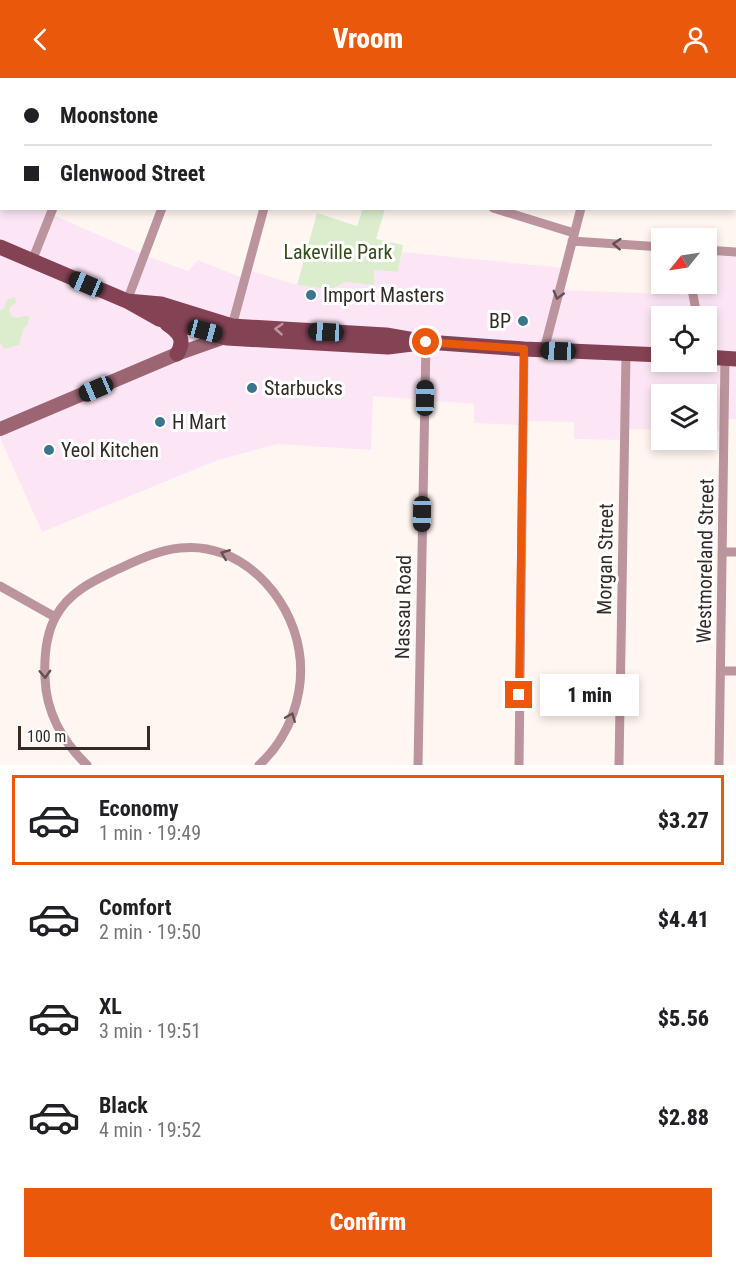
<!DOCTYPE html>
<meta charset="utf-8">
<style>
body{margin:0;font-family:"Roboto Condensed",sans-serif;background:#f6f6f6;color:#202124;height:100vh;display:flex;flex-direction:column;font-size:22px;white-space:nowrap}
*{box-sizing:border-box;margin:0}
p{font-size:20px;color:#757577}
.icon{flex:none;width:33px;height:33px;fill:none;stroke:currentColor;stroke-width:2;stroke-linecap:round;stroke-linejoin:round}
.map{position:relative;height:687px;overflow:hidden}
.sheet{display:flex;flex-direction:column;background:#fff;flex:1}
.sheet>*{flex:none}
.top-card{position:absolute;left:0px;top:0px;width:736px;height:132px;box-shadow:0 3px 9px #0003;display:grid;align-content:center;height:132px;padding:0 24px;background:#fff}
.needle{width:39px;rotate:240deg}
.buttons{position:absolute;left:651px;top:150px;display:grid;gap:12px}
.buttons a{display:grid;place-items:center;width:66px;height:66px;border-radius:0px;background:#fff;box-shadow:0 3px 9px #0003;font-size:30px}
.scale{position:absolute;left:18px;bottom:15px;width:132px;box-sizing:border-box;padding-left:6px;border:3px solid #342b27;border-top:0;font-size:16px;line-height:21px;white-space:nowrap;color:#342b27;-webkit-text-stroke:4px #fff;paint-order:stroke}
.end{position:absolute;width:27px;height:27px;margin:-14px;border:8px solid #ea580c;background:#fff;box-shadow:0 0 0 3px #fff}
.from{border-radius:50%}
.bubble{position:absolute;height:42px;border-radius:0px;background:#fff;box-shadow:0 3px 9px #0003;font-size:20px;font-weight:800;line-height:42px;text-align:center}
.car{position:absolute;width:18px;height:36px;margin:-18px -9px;border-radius:8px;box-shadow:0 0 4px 2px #0007;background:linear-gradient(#222 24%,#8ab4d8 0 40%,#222 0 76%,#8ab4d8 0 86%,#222 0)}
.top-card b{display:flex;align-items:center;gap:21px;height:57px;font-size:22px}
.top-card b+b{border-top:2px solid #e0e0e0}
.top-card i{width:15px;height:15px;background:#202124}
ul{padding:10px 0 0;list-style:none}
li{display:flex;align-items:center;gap:18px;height:90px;margin:0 12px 9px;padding:0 12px;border:3px solid transparent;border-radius:0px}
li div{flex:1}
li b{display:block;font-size:22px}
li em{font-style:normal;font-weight:800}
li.on{border-color:#ea580c}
li>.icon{width:54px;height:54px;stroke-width:1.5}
.action{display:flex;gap:12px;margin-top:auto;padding:12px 24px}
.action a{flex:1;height:69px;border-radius:0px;background:#ea580c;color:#fff;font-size:24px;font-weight:800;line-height:69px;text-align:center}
header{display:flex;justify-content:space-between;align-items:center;height:78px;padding:0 24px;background:#ea580c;color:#fff;font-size:27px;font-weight:800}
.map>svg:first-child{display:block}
.commercial{fill:#fce6f5;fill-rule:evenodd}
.green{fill:#dcedce}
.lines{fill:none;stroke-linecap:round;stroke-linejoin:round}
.street{stroke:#bc949e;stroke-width:9}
.secondary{stroke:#9c6573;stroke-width:14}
.primary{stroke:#844255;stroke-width:15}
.oneway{stroke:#645051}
.oneway2{stroke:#bb97a2}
.route{stroke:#ea580c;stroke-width:8}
.poi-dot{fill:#39768d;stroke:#fff;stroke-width:2}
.labels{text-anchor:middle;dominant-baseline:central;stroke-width:6;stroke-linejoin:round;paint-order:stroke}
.park-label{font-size:20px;fill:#354c1b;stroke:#fff}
.poi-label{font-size:20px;fill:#342b27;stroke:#fff;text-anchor:start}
.street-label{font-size:20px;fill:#342b27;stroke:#fff}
</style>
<header><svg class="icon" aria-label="back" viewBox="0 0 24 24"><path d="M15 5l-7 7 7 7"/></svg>Vroom<svg class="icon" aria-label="person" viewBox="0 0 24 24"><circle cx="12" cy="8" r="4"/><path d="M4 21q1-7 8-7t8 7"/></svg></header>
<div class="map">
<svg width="736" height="687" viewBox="0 0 736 687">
<rect width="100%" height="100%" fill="#fff6f1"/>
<!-- commercial -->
<path class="commercial" d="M 0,107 L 2,130 L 53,131 L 51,136 L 144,177 L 188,193 L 198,182 L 245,201 L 248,192 L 297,207 L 327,211 L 328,214 L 345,204 L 374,207 L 374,192 L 398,194 L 402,174 L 565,190 L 560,212 L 693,217 L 691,206 L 706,206 L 707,172 L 736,174 L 736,341 L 725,341 L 725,353 L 707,353 L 706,316 L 662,316 L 661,352 L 625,351 L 625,362 L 574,361 L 574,344 L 523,343 L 523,347 L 474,345 L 474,326 L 373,318 L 371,372 L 277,366 L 218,382 L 42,454 L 0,360 ZM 662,238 L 706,238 L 706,284 L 662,284 Z"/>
<!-- green -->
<path class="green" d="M 363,130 L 385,131 L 376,161 L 403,167 L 398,194 L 374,192 L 374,207 L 345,204 L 327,214 L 327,211 L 297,207 L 317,135 L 357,148 Z
M 15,219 L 16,225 L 9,230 C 11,246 20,237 29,238 L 28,246 L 23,252 L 19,267 L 4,271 L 0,264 L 0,233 L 5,229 L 6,222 Z"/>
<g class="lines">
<!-- street -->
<path class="street" d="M 93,0 L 96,2
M 396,0 L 399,2
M 571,0 L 573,2
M 104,2 L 104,0
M 211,2 L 212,0
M 408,2 L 408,0
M 514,2 L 515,0
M 619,2 L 619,0
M 735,81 L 736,81
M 493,130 L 574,155
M 572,163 L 662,169
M 706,172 L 736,174
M 32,183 L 53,130
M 691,206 L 697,238
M 127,223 L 162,130
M 232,248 L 264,130
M 544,272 L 581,130
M 723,474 L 736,474
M 0,508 L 55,539
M 721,593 L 736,593
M 87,687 C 63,664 46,634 45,600 C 44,579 46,556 56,538 C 69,514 93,503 116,492 C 136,483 158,472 180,470 C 240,463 290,517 299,572 C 306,614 290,659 259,687
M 418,687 L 426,264
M 519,687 L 524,271
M 619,687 L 626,276
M 719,687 L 725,280"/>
<!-- secondary -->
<path class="secondary" d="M 0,351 L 177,276 L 228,258"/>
<!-- primary -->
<path class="primary" d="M 0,169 L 127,223 L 159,241 L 227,260 L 388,269 L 412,266
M 127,223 L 161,226 L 232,248 L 386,257 L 426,264 L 524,271 L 662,277
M 167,246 C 179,254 186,262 177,276
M 706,279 L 736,281"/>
</g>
<!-- one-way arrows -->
<defs><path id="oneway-chevron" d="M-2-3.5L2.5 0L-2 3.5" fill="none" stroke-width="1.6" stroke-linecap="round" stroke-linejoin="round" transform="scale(1.5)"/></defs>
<g class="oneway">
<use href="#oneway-chevron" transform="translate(617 166) rotate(-176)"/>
<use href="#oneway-chevron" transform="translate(558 217) rotate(105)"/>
<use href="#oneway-chevron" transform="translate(225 476) rotate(-158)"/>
<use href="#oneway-chevron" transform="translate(45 596) rotate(88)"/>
<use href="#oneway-chevron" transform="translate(291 639) rotate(-68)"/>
</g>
<use class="oneway2" href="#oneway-chevron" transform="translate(279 251) rotate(-176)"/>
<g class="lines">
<!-- route -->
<path class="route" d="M 426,264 L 524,271 L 519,617"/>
</g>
<!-- markers -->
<g class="poi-dot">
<circle cx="311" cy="217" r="6"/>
<circle cx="523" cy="243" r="6"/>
<circle cx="252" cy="310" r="6"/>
<circle cx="160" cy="344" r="6"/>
<circle cx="49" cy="372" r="6"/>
</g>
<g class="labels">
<!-- park labels -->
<g class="park-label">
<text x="338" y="174">Lakeville Park</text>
</g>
<!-- poi labels -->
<g class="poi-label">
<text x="323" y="217">Import Masters</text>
<text x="511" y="243" text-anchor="end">BP</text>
<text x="264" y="310">Starbucks</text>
<text x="172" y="344">H Mart</text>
<text x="61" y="372">Yeol Kitchen</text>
</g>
<!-- street labels -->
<g class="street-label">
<text transform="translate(605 481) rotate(-89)">Morgan Street</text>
<text transform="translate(705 483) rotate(-89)">Westmoreland Street</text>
<text transform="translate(403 529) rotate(-89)">Nassau Road</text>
</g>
</g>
</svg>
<div class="buttons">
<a><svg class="needle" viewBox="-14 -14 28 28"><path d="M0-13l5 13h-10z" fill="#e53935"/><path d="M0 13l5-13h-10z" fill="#757577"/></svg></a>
<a><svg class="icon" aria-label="locate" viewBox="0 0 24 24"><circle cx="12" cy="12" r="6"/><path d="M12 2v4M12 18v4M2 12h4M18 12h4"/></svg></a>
<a><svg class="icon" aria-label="layers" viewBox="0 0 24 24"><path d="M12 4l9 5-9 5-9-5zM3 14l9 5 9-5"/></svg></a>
</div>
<div class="scale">100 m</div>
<i class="end from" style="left:426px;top:264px"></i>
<i class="end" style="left:519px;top:617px"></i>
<div class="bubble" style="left:540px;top:596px;width:99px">1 min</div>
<i class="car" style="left:86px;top:206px;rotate:293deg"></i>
<i class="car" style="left:205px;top:253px;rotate:105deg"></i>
<i class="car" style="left:326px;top:254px;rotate:273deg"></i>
<i class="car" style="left:558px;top:273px;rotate:272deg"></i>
<i class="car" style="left:96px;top:311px;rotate:247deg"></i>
<i class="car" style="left:425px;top:320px;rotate:1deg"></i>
<i class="car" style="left:422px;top:436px;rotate:181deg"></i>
<div class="top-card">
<b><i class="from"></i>Moonstone</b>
<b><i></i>Glenwood Street</b>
</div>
</div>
<section class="sheet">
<ul>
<li class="on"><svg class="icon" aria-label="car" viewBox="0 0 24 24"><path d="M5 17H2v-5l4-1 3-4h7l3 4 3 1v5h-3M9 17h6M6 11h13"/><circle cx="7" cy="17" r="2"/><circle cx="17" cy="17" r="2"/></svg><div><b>Economy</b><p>1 min · 19:49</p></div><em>$3.27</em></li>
<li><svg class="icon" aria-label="car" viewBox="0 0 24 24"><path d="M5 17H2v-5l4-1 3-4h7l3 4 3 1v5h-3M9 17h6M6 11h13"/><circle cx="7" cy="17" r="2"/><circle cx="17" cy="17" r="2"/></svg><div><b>Comfort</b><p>2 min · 19:50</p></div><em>$4.41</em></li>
<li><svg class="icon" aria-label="car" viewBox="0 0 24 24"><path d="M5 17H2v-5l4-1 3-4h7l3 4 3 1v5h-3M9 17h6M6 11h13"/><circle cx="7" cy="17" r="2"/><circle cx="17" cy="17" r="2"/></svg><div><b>XL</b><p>3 min · 19:51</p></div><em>$5.56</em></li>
<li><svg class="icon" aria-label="car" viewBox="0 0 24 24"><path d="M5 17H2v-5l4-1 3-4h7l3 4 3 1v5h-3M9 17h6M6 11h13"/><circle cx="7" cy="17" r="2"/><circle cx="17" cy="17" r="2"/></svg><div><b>Black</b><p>4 min · 19:52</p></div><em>$2.88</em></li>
</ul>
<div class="action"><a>Confirm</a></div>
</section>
